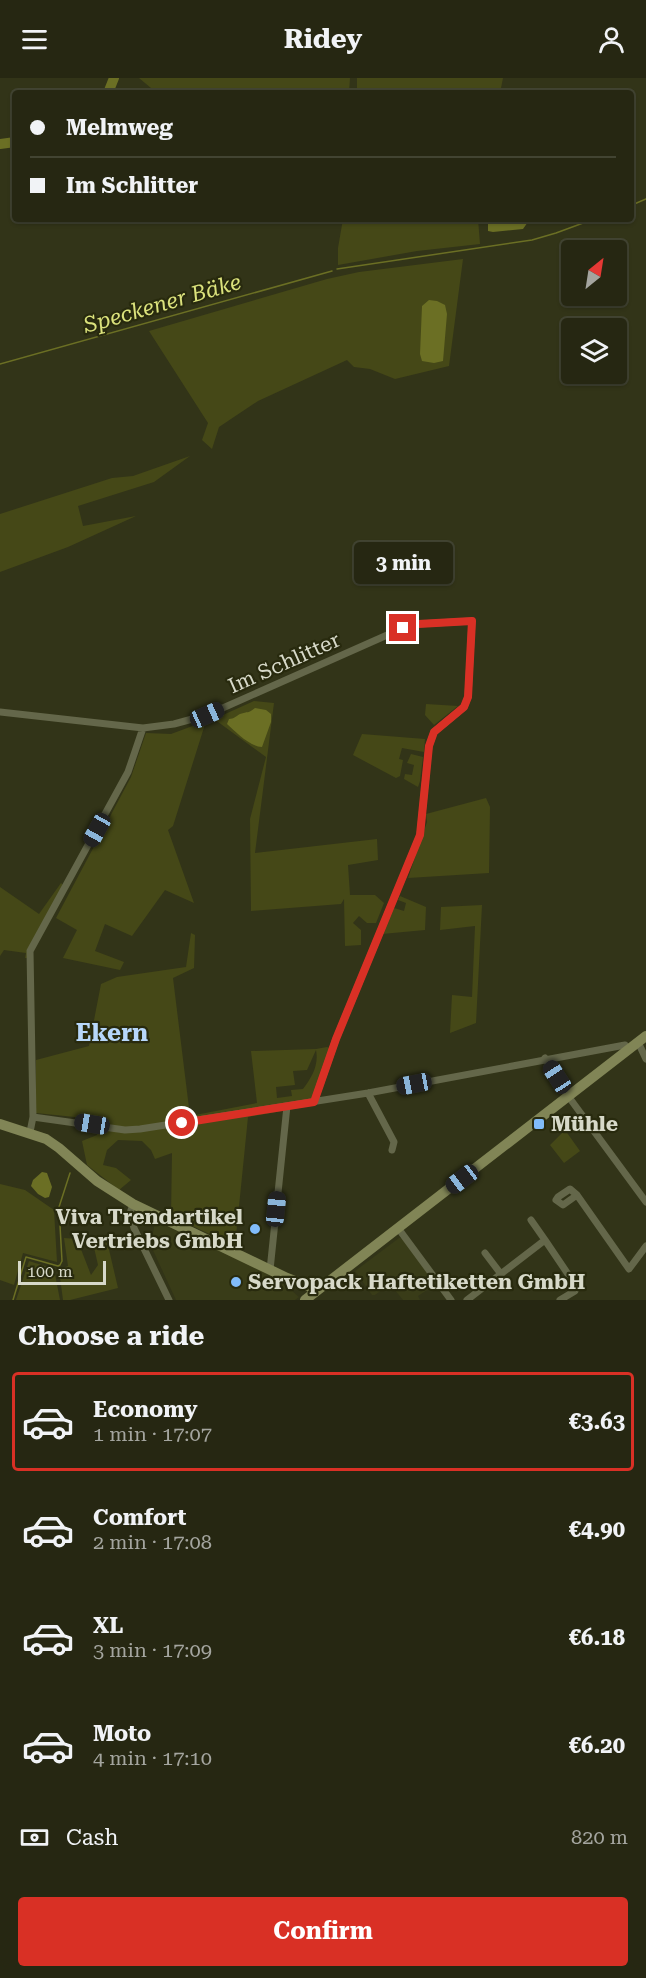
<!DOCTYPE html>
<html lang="en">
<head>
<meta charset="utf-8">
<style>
  :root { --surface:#262712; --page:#2e2f1b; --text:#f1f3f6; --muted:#a4a59f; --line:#424432; --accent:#d93025 }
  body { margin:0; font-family:"Roboto Serif",serif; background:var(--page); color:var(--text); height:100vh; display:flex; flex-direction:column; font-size:22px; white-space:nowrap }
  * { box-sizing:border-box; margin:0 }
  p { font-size:20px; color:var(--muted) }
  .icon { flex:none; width:33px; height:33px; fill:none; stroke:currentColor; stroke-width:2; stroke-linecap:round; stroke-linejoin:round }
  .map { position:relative; height:1222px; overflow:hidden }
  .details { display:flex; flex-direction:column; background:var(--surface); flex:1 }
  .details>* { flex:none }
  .banner { position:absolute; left:12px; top:12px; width:622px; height:132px; border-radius:6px; box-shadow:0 2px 4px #0004,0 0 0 2px var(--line); display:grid; align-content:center; height:132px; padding:0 18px; background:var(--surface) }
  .needle { width:39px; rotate:30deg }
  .buttons { position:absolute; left:561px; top:162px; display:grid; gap:12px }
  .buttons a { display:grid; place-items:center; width:66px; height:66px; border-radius:6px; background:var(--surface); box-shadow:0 2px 4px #0004,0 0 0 2px var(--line); font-size:30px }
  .scale { position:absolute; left:18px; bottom:15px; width:88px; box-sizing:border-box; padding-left:6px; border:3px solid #d7d9c9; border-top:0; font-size:16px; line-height:21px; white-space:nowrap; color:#d7d9c9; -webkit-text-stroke:4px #282a0e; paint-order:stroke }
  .end { position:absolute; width:27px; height:27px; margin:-14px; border:8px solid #d93025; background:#fff; box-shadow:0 0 0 3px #fff }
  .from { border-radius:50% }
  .bubble { position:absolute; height:42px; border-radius:6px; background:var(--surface); box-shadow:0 2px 4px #0004,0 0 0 2px var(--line); font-size:20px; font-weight:700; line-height:42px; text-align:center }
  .car { position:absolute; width:18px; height:36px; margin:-18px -9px; border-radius:8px; box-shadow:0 0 4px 2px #0007; background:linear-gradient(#222 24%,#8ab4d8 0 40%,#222 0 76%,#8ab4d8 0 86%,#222 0) }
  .banner b { display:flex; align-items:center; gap:21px; height:57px; font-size:22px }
  .banner b+b { border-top:2px solid var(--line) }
  .banner i { width:15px; height:15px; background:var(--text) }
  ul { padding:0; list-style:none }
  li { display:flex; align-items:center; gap:18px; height:99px; margin:0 12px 9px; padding:0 6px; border:3px solid transparent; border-radius:6px }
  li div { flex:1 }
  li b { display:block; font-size:22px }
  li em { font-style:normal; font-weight:700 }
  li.on { border-color:var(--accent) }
  li>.icon { width:54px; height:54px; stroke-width:1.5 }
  h2 { padding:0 18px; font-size:27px; line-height:72px }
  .pay { display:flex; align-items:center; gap:15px; height:66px; padding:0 18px; font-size:22px }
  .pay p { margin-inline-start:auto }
  .button { display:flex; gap:12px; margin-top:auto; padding:12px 18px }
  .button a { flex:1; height:69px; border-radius:6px; background:var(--accent); color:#fff; font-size:24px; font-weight:700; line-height:69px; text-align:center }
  header { display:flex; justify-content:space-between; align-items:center; height:78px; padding:0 18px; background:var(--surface); font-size:27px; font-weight:700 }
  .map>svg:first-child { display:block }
</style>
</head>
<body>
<header><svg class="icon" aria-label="menu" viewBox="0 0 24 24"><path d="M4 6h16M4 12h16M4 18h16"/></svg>Ridey<svg class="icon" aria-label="person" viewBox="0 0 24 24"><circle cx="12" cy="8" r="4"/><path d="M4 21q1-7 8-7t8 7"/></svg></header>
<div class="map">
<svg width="646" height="1222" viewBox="0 0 646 1222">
  <rect width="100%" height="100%" fill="#323418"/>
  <path fill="#393c18" d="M155,1143L275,1198L299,1219L295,1222H176L151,1168Z
    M399,1160H402L436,1206L418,1218L420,1222H403L390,1206L375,1217H372L355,1193Z"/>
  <path fill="#454817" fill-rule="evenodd" d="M139,0H350L349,15H157Z
    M357,0H503L500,15H357Z
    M343,141H478L480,166L417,173L338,187V170Z
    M463,181L449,288L395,301L370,291L354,289L347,282L258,323L219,349L212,371L202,362L208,345L149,253L327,201L359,194Z
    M190,378L154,404L78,428L83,448L136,438L68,469L0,494V436L112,400L133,398Z
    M254,623L274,625L255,775L377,761L378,782L348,787L350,817H375L384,825L376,845H367L359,838L353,845L361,852V867L345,868L344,821L341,826L251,833L250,741L266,679L214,641Z
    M426,626L458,628L434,647L425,637Z
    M206,643L173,748L168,752L194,825L165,812L132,858L105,846L95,873L124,884L120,892L63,880L77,852L56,840L131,699L146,655L171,656Z
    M362,656L425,661L424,674L402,670L399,681L403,682L400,698L396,700L353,677Z
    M411,676L423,679L420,703L418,709L404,701L405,696L412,697L414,687L407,685Z
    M486,720L490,729L489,795L408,800L427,744L426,736Z
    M61,805L65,809L30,873V880H25L26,875L4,872L0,878V809L39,836Z
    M400,818L426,829L425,852L382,856L394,830L404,833L406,825L398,822Z
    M482,827L476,945L450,955L452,917L472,919L475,848L440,852L441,829Z
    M191,855L195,857L194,890L173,900L190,1038L257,1025L251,973L316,971L327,969L333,971L311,1028L248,1039L235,1168L171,1138L172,1075L155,1081L151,1072L142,1063L118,1062L107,1072L103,1087L116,1090L131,1102L119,1112L87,1087L82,1063L97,1057L94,1041L36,1035V982L89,968L101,906L117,899L186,889ZM316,972C319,987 312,999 303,1011L291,1012L292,1018L277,1020L276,1009L295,1007L293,993L307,992Z
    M565,1052L580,1073L564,1085L550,1067Z
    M0,1106L25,1112L54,1132L57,1184L23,1175L14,1207L0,1202Z
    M64,1160L77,1161L91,1197L98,1187L93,1165L107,1163L118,1210L70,1222H63L59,1192L68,1188Z
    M29,1183L54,1191L60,1222H16Z"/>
  <path fill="#6b6f24" d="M488,141H530L523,151L493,154L488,153Z
    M429,222L437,223L445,227L447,236L443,283L434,285L422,283L420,276L422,228Z
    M255,630L266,632L271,636V644L262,669C249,668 236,654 227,646L229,641C234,641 236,638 240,636C248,633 248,636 255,630Z
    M42,1094L47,1095L52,1109L49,1119L45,1120L38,1116L31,1108L33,1102Z"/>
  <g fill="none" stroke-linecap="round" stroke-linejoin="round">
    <path stroke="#6b6f24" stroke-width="1.5" d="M632,127L646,121
      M337,191L532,162L556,155L594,141
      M0,286L332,193
      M13,1222L26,1179L58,1188L60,1187L62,1183L59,1129L70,1095"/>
    <path stroke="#6b6f24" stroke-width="10" d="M108,15L114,0
      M0,66L15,64"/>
    <path stroke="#64674a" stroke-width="7" d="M0,634L143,650L174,646L207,637L403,550L418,546L472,543L468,619L464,629L434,654L429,668L420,757L336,961L314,1024
      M638,964L646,981
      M545,980L571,1022L646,1124
      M368,1015L394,1064L392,1072
      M33,1039L125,1052L140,1051L368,1015L625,967
      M30,1054L33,1039L30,873L128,694L143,650
      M577,1117L563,1127L556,1122L558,1119L570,1111L577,1117L629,1191L646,1168
      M133,1126L130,1135L134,1150L169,1222
      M531,1142L545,1162
      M398,1150L451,1222
      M485,1175L501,1196
      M270,1192L287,1028
      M467,1222L545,1162L576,1208L575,1213L560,1222"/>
    <path stroke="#818556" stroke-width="10" d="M0,1046L46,1061L59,1070L97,1103L133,1126L287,1200L318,1212
      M305,1222L646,958"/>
  </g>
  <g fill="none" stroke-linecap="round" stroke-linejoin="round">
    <path stroke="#d93025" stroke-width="8" d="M182,1045L314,1024L336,961L420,757L429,668L434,654L464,629L468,619L472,543L418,546L403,550"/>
  </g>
  <g fill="#81bcfa" stroke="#282a0e" stroke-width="2">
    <rect x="533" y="1040" width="12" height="12" rx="3"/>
    <circle cx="255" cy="1151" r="6"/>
    <circle cx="236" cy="1204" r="6"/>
  </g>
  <g text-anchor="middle" stroke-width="4.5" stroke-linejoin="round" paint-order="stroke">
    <g font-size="21" fill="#d7d9c9" stroke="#282a0e">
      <text transform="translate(284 585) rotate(-24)" y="7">Im Schlitter</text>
    </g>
    <g font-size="21" font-weight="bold" fill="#d7d9c9" stroke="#282a0e" text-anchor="start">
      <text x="551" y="1053">Mühle</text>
      <text x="243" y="1146" text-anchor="end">Viva Trendartikel<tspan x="243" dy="24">Vertriebs GmbH</tspan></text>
      <text x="248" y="1211">Servopack Haftetiketten GmbH</text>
    </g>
    <g font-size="22" font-style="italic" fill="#dbe27c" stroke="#282a0e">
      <text transform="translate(162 225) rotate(-16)" y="8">Speckener Bäke</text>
    </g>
    <g font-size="24" font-weight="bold" fill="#b7d7fa" stroke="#282a0e">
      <text x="112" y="963">Ekern</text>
    </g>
  </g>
</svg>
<div class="buttons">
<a><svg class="needle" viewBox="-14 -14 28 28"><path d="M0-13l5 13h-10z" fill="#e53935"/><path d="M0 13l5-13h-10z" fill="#a4a59f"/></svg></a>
<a><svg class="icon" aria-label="layers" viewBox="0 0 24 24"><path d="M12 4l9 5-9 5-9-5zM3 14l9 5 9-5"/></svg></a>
</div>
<div class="scale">100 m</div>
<i class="end from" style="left:182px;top:1045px"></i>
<i class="end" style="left:403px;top:550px"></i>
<div class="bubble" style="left:354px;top:464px;width:99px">3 min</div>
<i class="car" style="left:207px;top:637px;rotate:66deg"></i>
<i class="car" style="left:97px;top:752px;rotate:209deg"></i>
<i class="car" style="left:557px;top:999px;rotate:327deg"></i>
<i class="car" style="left:414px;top:1006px;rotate:259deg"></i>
<i class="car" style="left:92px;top:1046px;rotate:279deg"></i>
<i class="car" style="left:462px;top:1101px;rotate:233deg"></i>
<i class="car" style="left:276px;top:1131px;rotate:6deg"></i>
<div class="banner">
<b><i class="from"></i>Melmweg</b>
<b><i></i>Im Schlitter</b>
</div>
</div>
<section class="details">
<h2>Choose a ride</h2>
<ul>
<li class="on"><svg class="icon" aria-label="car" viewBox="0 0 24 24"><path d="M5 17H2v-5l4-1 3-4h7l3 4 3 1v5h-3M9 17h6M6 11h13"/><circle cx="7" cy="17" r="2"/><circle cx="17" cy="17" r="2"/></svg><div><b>Economy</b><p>1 min · 17:07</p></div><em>€3.63</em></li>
<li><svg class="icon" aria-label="car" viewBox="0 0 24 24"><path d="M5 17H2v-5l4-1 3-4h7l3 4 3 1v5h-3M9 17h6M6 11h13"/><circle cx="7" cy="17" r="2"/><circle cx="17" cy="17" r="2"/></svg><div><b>Comfort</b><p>2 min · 17:08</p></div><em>€4.90</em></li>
<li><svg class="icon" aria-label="car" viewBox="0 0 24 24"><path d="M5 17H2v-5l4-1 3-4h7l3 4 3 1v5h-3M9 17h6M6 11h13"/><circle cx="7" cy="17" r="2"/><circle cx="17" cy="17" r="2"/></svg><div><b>XL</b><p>3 min · 17:09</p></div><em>€6.18</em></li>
<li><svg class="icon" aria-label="car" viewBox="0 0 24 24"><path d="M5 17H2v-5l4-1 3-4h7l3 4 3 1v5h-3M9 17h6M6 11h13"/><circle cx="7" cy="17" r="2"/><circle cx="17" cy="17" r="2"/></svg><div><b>Moto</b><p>4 min · 17:10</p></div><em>€6.20</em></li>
</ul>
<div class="pay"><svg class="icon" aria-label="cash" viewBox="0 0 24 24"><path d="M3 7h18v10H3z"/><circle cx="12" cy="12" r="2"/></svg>Cash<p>820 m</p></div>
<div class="button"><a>Confirm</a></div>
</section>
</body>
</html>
